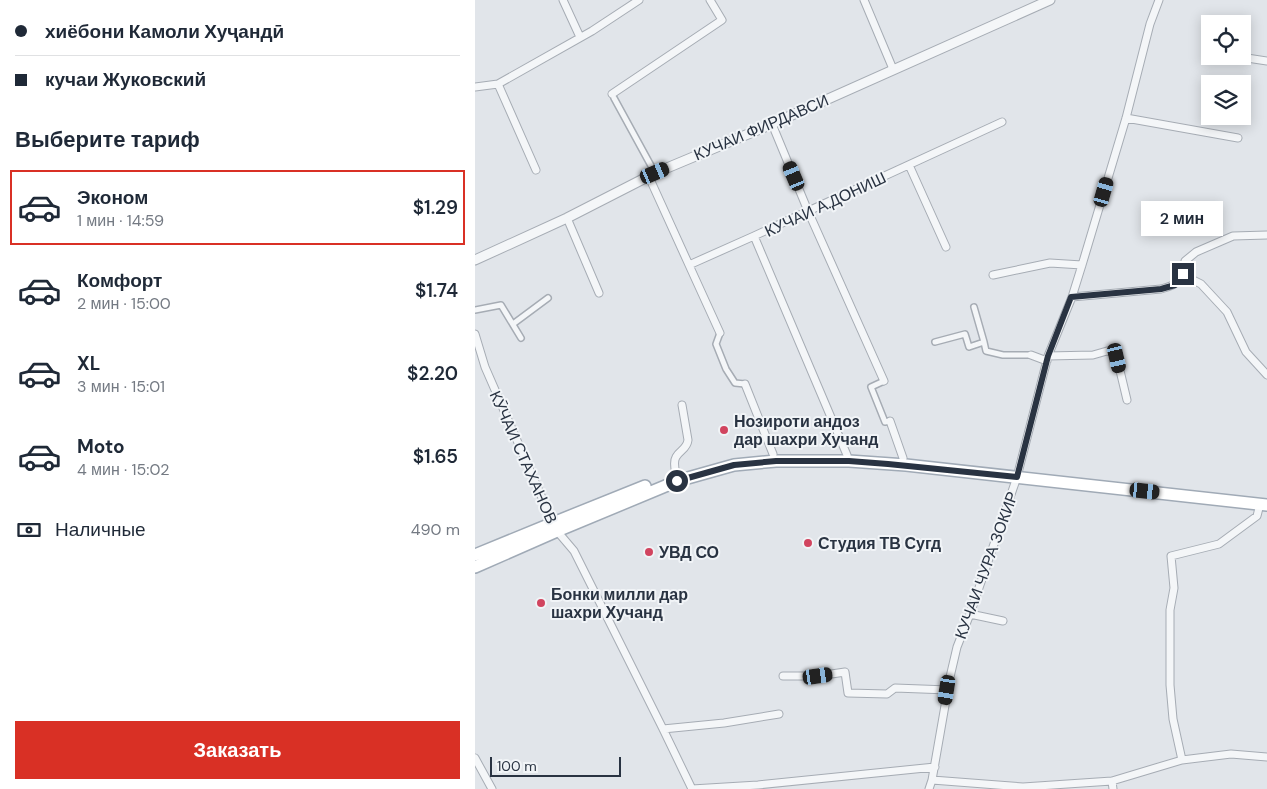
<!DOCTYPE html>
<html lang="ru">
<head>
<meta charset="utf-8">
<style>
  :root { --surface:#fff; --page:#f2f2f3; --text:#1f2937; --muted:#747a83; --line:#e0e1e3; --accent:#d93025 }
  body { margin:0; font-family:"DM Sans",sans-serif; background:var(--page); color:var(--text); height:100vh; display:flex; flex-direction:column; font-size:19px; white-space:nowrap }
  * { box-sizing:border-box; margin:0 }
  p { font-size:16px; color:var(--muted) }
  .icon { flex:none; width:28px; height:28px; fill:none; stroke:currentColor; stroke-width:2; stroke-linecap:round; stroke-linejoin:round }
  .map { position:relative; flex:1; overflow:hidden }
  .panel { display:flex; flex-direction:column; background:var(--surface); width:475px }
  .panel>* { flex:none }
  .guide { display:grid; align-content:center; height:110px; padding:0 15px; background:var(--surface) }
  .tools { position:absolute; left:726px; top:15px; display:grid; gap:10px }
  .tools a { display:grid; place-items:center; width:50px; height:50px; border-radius:0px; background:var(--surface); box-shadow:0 2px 12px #0003; font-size:25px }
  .scale { position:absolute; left:15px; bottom:12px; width:131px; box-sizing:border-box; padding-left:5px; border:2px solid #293342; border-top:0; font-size:14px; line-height:18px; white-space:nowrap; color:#293342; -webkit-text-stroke:4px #f1f4f7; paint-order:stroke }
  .end { position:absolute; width:22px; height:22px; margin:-11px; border:6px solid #293342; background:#fff; box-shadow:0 0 0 2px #fff }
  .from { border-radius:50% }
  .bubble { position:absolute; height:35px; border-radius:0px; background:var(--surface); box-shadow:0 2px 12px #0003; font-size:16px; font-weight:600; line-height:35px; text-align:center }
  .car { position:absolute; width:15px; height:30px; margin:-15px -8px; border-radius:6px; box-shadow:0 0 4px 1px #0007; background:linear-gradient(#222 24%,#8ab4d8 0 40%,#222 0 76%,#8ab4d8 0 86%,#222 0) }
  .guide b { display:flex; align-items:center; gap:18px; height:48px; font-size:19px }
  .guide b+b { border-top:1px solid var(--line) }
  .guide i { width:12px; height:12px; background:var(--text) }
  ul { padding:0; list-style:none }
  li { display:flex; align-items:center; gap:15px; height:75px; margin:0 10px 8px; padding:0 5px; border:2px solid transparent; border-radius:0px }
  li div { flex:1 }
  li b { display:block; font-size:19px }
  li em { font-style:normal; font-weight:600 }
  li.selected { border-color:var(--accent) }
  li>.icon { width:45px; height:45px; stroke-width:1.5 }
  h2 { padding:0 15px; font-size:22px; line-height:60px }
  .pay { display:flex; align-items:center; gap:12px; height:55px; padding:0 15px; font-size:19px }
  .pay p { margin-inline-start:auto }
  .cta { display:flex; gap:10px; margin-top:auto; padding:10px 15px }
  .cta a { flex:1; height:58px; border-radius:0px; background:var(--accent); color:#fff; font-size:20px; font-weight:600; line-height:58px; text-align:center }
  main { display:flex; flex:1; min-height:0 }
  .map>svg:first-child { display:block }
</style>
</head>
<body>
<main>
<section class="panel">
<div class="guide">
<b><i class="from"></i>хиёбони Камоли Хуҷандӣ</b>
<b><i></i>кучаи Жуковский</b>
</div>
<h2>Выберите тариф</h2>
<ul>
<li class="selected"><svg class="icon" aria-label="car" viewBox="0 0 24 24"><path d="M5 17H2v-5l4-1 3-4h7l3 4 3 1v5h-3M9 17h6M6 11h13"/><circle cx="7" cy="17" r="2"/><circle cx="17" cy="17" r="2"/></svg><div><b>Эконом</b><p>1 мин · 14:59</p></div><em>$1.29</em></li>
<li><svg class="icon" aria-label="car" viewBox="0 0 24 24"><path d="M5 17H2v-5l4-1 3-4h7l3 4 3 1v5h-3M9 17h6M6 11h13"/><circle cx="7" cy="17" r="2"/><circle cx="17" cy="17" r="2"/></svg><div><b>Комфорт</b><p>2 мин · 15:00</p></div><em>$1.74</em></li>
<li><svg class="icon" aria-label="car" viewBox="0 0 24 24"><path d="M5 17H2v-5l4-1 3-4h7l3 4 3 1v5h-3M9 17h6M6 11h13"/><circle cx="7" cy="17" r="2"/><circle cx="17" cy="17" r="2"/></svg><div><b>XL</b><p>3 мин · 15:01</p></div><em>$2.20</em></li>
<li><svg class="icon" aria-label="car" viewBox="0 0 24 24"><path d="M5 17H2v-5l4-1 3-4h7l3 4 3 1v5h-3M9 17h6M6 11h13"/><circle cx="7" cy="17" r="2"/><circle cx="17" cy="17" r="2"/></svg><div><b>Moto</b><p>4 мин · 15:02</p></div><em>$1.65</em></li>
</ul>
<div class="pay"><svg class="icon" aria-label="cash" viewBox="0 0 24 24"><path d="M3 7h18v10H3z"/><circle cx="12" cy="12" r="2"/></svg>Наличные<p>490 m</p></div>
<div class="cta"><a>Заказать</a></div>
</section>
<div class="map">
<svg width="792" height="789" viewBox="0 0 792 789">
  <rect width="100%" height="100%" fill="#e1e5ea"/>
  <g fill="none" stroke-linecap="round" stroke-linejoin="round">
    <g stroke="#a6acb4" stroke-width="8">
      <path id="pedestrian" d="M139,98L180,173
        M499,307L509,342
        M0,310L26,305L46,338
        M38,324L73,298
        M245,333L241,344L251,369L260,383L270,384
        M460,342L490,334L494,347L509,342L511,351L528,355H556
        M409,381L396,387L410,422L415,421"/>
    </g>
    <g stroke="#a6acb4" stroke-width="9">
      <path id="minor" d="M88,0L105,37
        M389,0L418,69
        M759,56L792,61
        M23,84L61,170
        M0,87L23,84L117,31L164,0
        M137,94L247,20L235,0
        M651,118L763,138
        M297,124L333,211L409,381
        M434,165L471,247
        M174,177L214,265L279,236
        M92,218L124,293
        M214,265L245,333
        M518,275L575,263L607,265
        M708,275L726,284L752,312L771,352L792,375
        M597,297L686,289C705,284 707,281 710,261L721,252L758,236L792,235
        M0,334L10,367L78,523L82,531L99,551L188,729L217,789
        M556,355L572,361
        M573,356L618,355L632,351L638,352L642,358L652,400
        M270,384L298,454
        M415,421L428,458
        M372,455L279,236L527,122
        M201,474C200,469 198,462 201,457C205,450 212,449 213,440L207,405
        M495,614L528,621
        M308,676H343L370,672L373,693L412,694L420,688L473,690
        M188,729L249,723L304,714
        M0,758L17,789
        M707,760L698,719L695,685V610L699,588L696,556L744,544L782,516L785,504
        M457,780L548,787L637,781L707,760L756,754L792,757
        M637,781L638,789
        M217,789L283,785L460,767
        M454,789L457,780L475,677L482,647L495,614L542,477L573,356L597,297L607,265L651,118L675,24L684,0"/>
    </g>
    <g stroke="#a6acb4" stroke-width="11">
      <path id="tertiary" d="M0,260L92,218L180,173L297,124L575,0"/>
    </g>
    <g stroke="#a0aab6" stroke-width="14">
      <path id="primary" d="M0,555L78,523L170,486
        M0,567L82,531L188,487L202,481L259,465L301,461H374L431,465L792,505"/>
    </g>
    <use href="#pedestrian" stroke="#f4f6f8" stroke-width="5"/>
    <use href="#minor" stroke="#f4f6f8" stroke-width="7"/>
    <use href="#tertiary" stroke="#f4f6f8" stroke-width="9"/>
    <use href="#primary" stroke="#fff" stroke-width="11"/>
  </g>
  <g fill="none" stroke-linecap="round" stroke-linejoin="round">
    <path stroke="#293342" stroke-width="6" d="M202,481L259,465L301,461H374L413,464L542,477L573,356L596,297L686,289L700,285L708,274"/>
  </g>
  <g fill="#d1445f" stroke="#f1f4f7" stroke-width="2">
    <circle cx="249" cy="430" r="5"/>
    <circle cx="333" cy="543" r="5"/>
    <circle cx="174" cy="552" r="5"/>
    <circle cx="66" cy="603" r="5"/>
  </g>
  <g text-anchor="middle" stroke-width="4" stroke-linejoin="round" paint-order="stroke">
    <g font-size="16" fill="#293342" stroke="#f1f4f7">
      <text transform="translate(286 127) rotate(-23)" y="6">КУЧАИ ФИРДАВСИ</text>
      <text transform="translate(350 204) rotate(-25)" y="6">КУЧАИ А.ДОНИШ</text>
      <text transform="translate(49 457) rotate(66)" y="6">КӮЧАИ СТАХАНОВ</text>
      <text transform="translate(511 565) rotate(-70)" y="6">КУЧАИ ЧУРА ЗОКИР</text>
    </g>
    <g font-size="16" font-weight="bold" fill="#293342" stroke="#f1f4f7" text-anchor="start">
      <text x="259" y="427">Нозироти андоз<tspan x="259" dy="18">дар шахри Хучанд</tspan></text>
      <text x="343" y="549">Студия ТВ Сугд</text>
      <text x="184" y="558">УВД СО</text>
      <text x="76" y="600">Бонки милли дар<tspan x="76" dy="18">шахри Хучанд</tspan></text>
    </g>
  </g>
</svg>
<div class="tools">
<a><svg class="icon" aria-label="locate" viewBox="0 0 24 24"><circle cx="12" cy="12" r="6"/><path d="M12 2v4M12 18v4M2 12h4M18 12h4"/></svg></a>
<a><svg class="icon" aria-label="layers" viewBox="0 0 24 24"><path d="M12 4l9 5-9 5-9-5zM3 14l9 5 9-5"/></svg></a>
</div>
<div class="scale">100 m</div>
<i class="end from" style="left:202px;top:481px"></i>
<i class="end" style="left:708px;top:274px"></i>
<div class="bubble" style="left:666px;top:201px;width:82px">2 мин</div>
<i class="car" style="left:180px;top:173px;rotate:67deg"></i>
<i class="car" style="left:319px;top:176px;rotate:337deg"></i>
<i class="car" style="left:629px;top:192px;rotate:16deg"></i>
<i class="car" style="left:642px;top:358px;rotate:167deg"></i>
<i class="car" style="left:670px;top:491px;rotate:96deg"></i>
<i class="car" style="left:343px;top:676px;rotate:82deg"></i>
<i class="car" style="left:472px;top:690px;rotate:189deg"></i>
</div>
</main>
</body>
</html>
